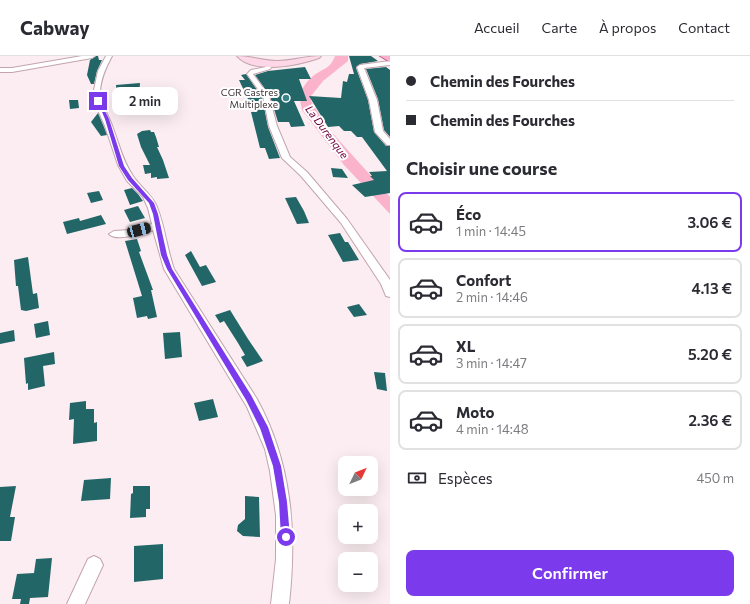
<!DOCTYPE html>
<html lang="fr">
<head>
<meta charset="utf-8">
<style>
  :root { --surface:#fff; --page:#f2f2f3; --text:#2b2b33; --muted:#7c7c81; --line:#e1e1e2; --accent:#7c3aed }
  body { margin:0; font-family:Commissioner,sans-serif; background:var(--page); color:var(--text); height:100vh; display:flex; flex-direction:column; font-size:15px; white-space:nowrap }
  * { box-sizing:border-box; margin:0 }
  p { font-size:13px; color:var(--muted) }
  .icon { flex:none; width:22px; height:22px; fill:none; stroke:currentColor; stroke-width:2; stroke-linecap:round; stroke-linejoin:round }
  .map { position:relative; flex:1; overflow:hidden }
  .panel { display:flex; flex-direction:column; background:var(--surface); width:360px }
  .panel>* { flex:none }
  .hud { display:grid; align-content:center; height:88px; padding:0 16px; background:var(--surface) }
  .needle { width:26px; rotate:47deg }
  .controls { position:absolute; left:338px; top:400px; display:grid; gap:8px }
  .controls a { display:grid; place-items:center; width:40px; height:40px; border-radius:8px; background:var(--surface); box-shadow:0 4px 16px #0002; font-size:20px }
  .end { position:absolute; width:18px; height:18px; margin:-9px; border:5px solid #7c3aed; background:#fff; box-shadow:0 0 0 2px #fff }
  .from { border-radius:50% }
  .bubble { position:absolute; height:28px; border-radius:8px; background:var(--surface); box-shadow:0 4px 16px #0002; font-size:13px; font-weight:600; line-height:28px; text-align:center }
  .car { position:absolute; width:12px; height:24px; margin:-12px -6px; border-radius:5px; box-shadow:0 0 3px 1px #0007; background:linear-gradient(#222 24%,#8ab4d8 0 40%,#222 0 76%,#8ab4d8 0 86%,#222 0) }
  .hud b { display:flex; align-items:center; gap:14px; height:38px; font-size:15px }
  .hud b+b { border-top:1px solid var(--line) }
  .hud i { width:10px; height:10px; background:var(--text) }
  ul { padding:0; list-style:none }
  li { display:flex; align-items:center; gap:12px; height:60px; margin:0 8px 6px; padding:0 8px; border:2px solid var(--line); border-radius:8px }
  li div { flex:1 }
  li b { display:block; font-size:15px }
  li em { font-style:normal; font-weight:600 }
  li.current { border-color:var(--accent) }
  li>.icon { width:36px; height:36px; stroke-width:1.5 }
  h2 { padding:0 16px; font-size:18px; line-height:48px }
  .pay { display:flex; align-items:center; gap:10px; height:44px; padding:0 16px; font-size:15px }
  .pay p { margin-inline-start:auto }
  .action { display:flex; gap:8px; margin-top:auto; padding:8px 16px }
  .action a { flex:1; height:46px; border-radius:8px; background:var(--accent); color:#fff; font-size:16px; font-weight:600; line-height:46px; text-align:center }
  header { display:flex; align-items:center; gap:24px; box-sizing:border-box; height:56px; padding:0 20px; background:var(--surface); border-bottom:1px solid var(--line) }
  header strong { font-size:19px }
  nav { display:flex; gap:22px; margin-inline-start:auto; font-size:14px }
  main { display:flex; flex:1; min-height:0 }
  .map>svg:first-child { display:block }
</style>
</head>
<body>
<header>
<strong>Cabway</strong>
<nav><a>Accueil</a><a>Carte</a><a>À propos</a><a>Contact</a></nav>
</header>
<main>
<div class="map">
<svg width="390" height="548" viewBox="0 0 390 548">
  <rect width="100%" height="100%" fill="#fbedf1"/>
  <path fill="#fbb3cc" d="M335,0H348V5L323,25L311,40V45L327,71L390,141V158L344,109L302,54L299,39C303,32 306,26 312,21C322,12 330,14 335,0Z"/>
  <path fill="#226668" d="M96,0H98L99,4H102L97,15L94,28H91L87,19L90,4Z
    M349,0H371L378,5L360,8L356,12L368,44L374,76L386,90H390V137L365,141L352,129L374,124L370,120H372L369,116L387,115L362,81H357L351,75H344L339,70L328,71L309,40L341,42L343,25L347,26L349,18H354Z
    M305,11L311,23H299L307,45H294L305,70L291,71L289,66H278L270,40L255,19L268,15Z
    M386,11L390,14V81L384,74L378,43L366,13Z
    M246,18L262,41L268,71L280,102L269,103L265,92H260L251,56H254L239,24H245L241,19Z
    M140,27L139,39H117L116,29Z
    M69,44H78L79,52L70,53Z
    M98,57L104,71L107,79L101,80L91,66Z
    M150,74L151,76H154L156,81L159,91H157L163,104L169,122L157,123V121L151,122V117L145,118L143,109H150L141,91L137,78L142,75Z
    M331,112L342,113L348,122L333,121Z
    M132,132L138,138L143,145L130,149L124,134Z
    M99,135L103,144L91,147L87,137Z
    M296,141L304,155L309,167L297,168L285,142Z
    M138,150L145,162L130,166L124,154Z
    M101,159L106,168L67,178L63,166L79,162L80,165Z
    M340,177L345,186H348L359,204L343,206L328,179Z
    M137,183L141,195L139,196L153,234H151L157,261L148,263L147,260L137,262L133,242L142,240L125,185Z
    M191,195L200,211L206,209L216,226L202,230L185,199Z
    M28,201L33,238L37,237L39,252L26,255L21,254L18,230H16L14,204Z
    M359,248L367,259L354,261L347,251Z
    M230,254L248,283L263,305L247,311L241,301L245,299L238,287L224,265L220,267L215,259Z
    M48,265L50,279L36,282L34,268Z
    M14,274L15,285L0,288V277Z
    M180,276L182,301L165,303L163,277Z
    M54,296L55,308L43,310L45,330L28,334V327L26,328L24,302Z
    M374,316L385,317L387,335L377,333Z
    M213,343L218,361L199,365L194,347Z
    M86,345V353H94V367L97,366V385L73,388L74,363L69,364L70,347Z
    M111,422L110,443L81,445L84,424Z
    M16,430L10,461H15L11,485H0V431Z
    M133,430H150V453H146V461L130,462L131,438L133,437Z
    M245,440L259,441L260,481L243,480L237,475L238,469L245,463Z
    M163,488V523L134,526V490Z
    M52,502L48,541L30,542L29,548H20L21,543H12L17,518L34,517L36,503Z"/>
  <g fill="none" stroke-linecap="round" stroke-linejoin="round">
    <g stroke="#c3a4ad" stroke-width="2">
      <path id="street" d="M82,0H95L92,2L12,16H0V12H12Z
        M106,0H112C106,11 101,22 100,35C100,48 109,60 113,72C119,88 123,106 133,120C141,132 152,138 157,151C165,171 167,193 174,213L257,343C292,407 297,476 289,548H271L276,503V459L270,415L265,393L247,351L164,213L153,174C144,177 116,186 109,178L114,175L129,174L152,168L148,152L143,141L127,125L118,109L105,70L94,45V34L98,15Z
        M390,5V9L364,12L377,44L383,75L390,83V89H387L375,76L369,44L357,11L360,9Z
        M268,7L273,8L270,13L253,18L269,40L277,70L290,101L307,116L347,163L390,224V241L386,240L381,228L341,167L301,120L282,102L269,70L263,40L247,18L251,14L266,11Z
        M94,500L100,503L103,509L85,548H67L88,503Z"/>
    </g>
    <g stroke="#c3a4ad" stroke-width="2">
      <path id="secondary" d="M237,0C251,0 263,5 277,5C292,5 306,0 321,0L319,2C299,9 254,19 237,0Z"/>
    </g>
    <g stroke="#b96183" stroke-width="2">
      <path id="primary" d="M380,0H390V6Z"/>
    </g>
    <use href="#street" fill="#fff" fill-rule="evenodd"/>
    <use href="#secondary" fill="#fdd7e6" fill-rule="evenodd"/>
    <use href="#primary" fill="#fbafcd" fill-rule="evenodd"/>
  </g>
  <path fill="#7c3aed" d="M97,44L100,45L109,63L124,110L132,122L154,147L158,158L167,199L172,213L251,339L268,371L281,410L287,446L290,481L289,484L286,485L283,484L281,481L279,446L273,410L260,372L246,344L167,213L161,199L153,158L149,147L128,124L119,110L105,63Z"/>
  <circle fill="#3b8486" stroke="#fff" stroke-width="1.5" cx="286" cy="42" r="4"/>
  <g text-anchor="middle" stroke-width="4" stroke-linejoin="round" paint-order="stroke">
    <g font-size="10" fill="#42353a" stroke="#fff" text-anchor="end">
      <text x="278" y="40">CGR Castres<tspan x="278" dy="12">Multiplexe</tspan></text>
    </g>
    <g font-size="11" font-style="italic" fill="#6d013b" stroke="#fff">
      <text transform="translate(327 76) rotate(53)" y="4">La Durenque</text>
    </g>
  </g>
</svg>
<div class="controls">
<a><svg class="needle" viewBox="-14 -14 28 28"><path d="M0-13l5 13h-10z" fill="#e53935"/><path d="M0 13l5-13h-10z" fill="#7c7c81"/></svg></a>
<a>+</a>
<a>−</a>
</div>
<i class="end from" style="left:286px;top:481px"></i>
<i class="end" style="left:98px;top:45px"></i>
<div class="bubble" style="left:112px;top:31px;width:66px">2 min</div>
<i class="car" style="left:139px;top:174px;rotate:75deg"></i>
</div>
<section class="panel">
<div class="hud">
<b><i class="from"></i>Chemin des Fourches</b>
<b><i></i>Chemin des Fourches</b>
</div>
<h2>Choisir une course</h2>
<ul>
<li class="current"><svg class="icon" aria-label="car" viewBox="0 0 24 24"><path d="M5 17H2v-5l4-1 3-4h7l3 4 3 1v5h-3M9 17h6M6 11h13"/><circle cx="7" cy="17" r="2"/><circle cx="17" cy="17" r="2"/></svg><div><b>Éco</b><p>1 min · 14:45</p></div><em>3.06 €</em></li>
<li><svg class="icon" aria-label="car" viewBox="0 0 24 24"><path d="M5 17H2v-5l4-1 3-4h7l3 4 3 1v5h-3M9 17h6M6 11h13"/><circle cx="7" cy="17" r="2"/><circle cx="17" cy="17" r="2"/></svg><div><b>Confort</b><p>2 min · 14:46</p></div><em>4.13 €</em></li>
<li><svg class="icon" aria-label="car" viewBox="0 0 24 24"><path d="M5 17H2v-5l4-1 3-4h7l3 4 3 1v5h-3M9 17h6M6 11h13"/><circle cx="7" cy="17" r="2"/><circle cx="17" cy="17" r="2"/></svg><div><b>XL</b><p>3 min · 14:47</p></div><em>5.20 €</em></li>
<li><svg class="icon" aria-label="car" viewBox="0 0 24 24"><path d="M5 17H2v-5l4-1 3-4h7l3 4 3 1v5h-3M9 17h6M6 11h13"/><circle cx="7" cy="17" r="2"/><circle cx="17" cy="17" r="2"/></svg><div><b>Moto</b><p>4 min · 14:48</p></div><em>2.36 €</em></li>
</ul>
<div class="pay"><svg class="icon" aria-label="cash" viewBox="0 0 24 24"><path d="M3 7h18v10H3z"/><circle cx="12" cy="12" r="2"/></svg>Espèces<p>450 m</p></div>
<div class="action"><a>Confirmer</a></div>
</section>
</main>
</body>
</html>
